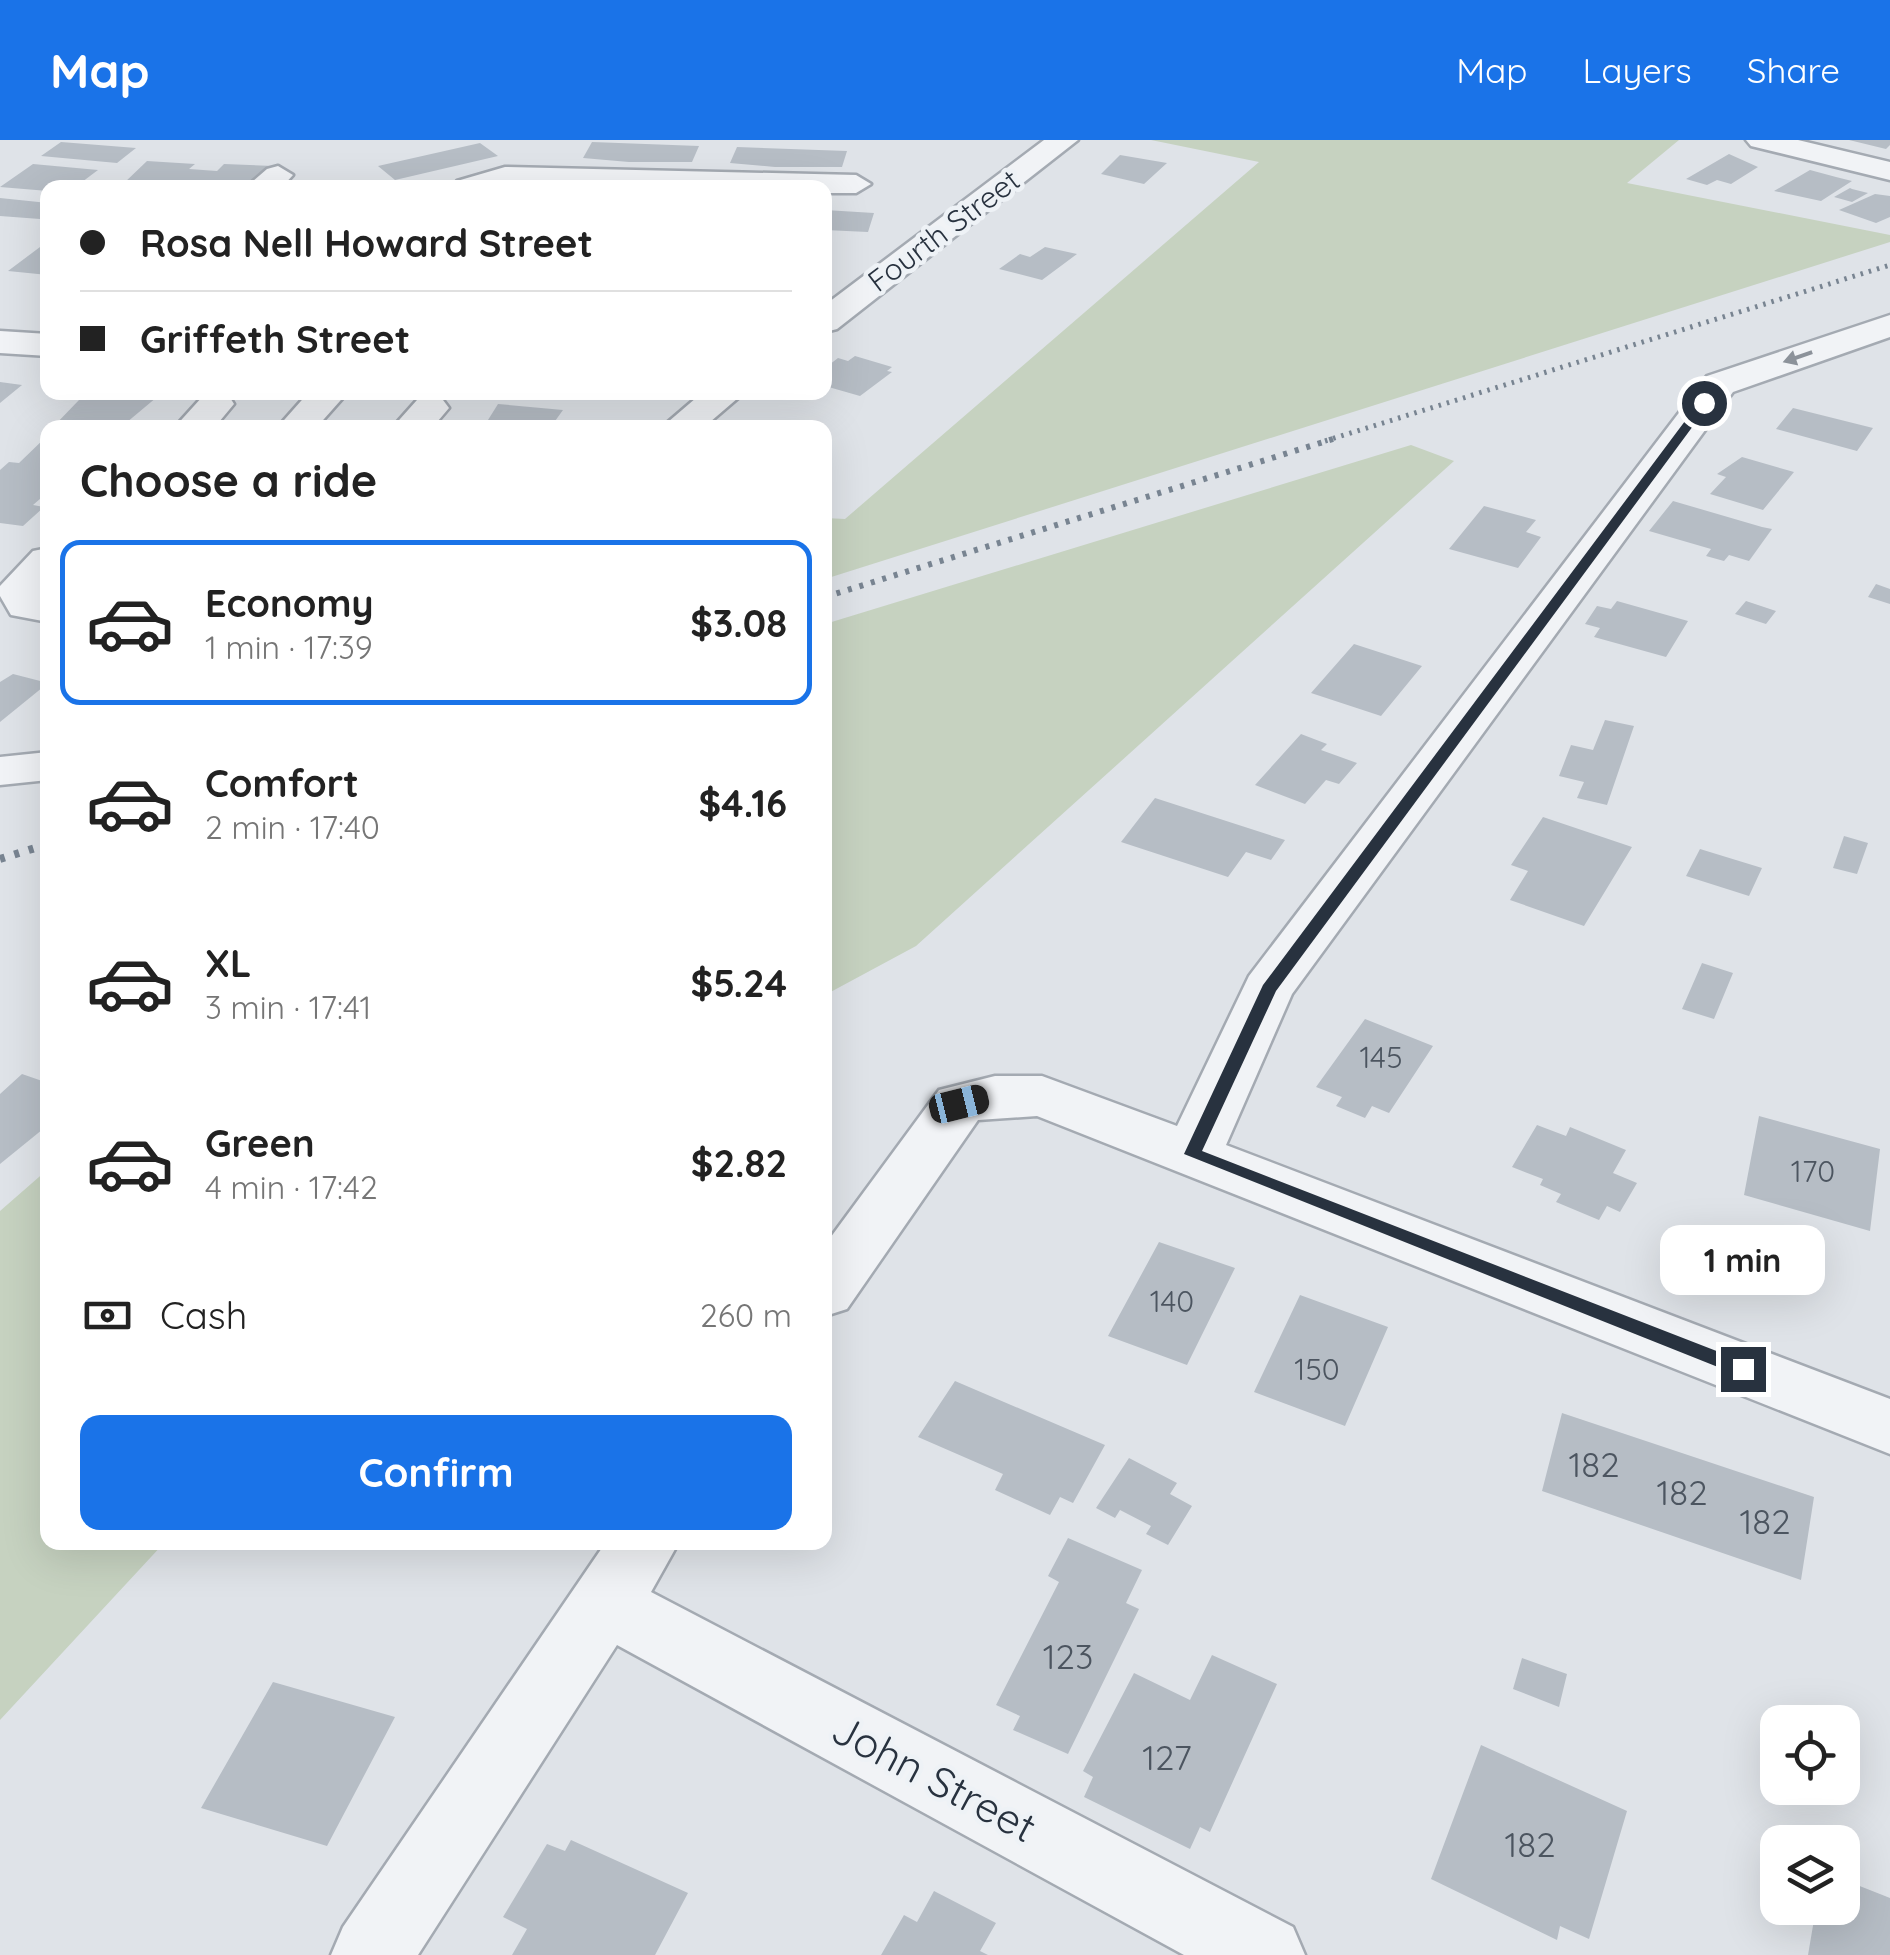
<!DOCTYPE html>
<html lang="en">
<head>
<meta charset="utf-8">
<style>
  :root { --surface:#fff; --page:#f6f6f6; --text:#222; --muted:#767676; --line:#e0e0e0; --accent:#1a73e8 }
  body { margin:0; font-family:Quicksand,sans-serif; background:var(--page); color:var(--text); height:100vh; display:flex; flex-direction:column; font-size:38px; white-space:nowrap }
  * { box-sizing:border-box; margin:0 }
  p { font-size:32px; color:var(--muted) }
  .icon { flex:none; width:55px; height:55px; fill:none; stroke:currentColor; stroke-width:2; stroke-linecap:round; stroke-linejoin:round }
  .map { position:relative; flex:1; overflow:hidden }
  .details { position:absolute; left:40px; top:280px; width:792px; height:1130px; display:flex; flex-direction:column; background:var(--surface); border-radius:20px; box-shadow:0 10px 40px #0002 }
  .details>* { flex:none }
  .banner { position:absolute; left:40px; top:40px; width:792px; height:220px; border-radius:20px; box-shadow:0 10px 40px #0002; display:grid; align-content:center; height:220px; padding:0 40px; background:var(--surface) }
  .buttons { position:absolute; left:1760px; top:1565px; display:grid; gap:20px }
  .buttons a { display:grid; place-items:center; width:100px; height:100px; border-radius:20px; background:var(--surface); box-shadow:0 10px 40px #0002; font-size:50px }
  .end { position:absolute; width:45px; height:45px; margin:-22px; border:12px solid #28323f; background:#fff; box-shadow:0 0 0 5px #fff }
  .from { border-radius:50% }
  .bubble { position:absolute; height:70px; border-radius:20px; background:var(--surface); box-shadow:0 10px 40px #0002; font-size:32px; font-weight:800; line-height:70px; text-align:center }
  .car { position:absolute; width:30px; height:60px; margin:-30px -15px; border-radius:12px; box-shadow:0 0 8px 2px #0007; background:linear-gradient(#222 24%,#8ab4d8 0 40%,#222 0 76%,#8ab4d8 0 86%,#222 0) }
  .banner b { display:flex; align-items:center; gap:35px; height:95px; font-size:38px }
  .banner b+b { border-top:2px solid var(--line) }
  .banner i { width:25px; height:25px; background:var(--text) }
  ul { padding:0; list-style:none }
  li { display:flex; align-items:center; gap:30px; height:165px; margin:0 20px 15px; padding:0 20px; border:5px solid transparent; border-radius:20px }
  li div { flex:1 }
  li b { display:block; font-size:38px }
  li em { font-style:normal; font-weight:800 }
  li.current { border-color:var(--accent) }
  li>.icon { width:90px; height:90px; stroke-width:1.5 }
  h2 { padding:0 40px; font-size:45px; line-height:120px }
  .pay { display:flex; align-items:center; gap:25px; height:110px; padding:0 40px; font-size:38px }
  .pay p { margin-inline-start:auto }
  .action { display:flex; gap:20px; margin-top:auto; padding:20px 40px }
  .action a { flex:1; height:115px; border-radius:20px; background:var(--accent); color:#fff; font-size:40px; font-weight:800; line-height:115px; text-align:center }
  header { display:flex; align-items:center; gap:60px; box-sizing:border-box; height:140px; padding:0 50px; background:var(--accent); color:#fff }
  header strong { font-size:48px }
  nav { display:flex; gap:55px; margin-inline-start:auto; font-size:35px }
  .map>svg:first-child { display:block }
</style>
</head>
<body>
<header>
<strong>Map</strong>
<nav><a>Map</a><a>Layers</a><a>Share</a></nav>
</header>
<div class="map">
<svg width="1890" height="1815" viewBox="0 0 1890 1815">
  <rect width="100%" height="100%" fill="#dfe3e8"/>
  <path fill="#c6d2c0" d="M1151,0H1679L1627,43L1890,95V102L825,439V378L845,379L1259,22Z
    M1411,305L1454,321L916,806L825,855V484Z
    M47,1030L48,1402L164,1403L0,1580V1071Z"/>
  <path fill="#b6bdc5" d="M1849,0H1890V5L1886,9Z
    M61,2L136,8L117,23L41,16Z
    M592,2L699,6L692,22H629L583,18Z
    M480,3L498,16L395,40L378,26Z
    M737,7L847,11L842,27H775L730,23Z
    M1729,14L1758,27L1731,44L1717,40L1707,45L1686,39Z
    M1120,15L1167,23L1144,44L1101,34Z
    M147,21L195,24L189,29L217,31L224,24L273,26L253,48L123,44Z
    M33,24L98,30L74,48H48V51L0,47Z
    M1810,30L1836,37L1852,41L1821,61L1774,51Z
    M1850,48L1852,49L1868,53L1852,62L1834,57Z
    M1875,54L1890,56V77L1876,83L1839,70Z
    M0,58L48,63V73L40,79L0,76Z
    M825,70L874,73L868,92L825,90Z
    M48,101V135L8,131Z
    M1045,107L1077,114L1042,140L999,129L1020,114L1030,117Z
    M855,216L892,227L887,231L892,232L860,256L825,246V228L838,218L848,221Z
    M0,242L22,245L0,263Z
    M94,252H163L120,288H52L79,260Z
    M498,264L563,270L550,288H483Z
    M1793,268L1873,288L1857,311L1776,289Z
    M48,295V352L33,365L44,367L23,386L0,383V330L9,322L19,323Z
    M1742,317L1794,332L1763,370L1710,354L1726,337L1717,334Z
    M1673,361L1762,387L1772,389L1749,421L1729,415L1724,421L1706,416L1711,409L1649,391Z
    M1484,366L1536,380L1526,392L1541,397L1518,428L1449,409Z
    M1876,444L1890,449V464L1868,457Z
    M1617,461L1688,481L1666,517L1594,497L1600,488L1585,484L1597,466L1611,469Z
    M1746,461L1776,471L1766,484L1735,474Z
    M1354,504L1422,526L1381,576L1311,553Z
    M13,534L48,543L0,582V542Z
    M1605,580L1634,586L1607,665L1577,658L1584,642L1559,636L1571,605L1593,610Z
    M1301,594L1327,604L1321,610L1357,623L1339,644L1326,640L1305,664L1255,645Z
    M1155,658L1285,700L1271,720L1246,712L1228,737L1121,702Z
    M1543,677L1632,707L1584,786L1510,760L1528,731L1511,725Z
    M1844,696L1868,703L1857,734L1833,728Z
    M1700,709L1762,728L1749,756L1686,736Z
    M1702,823L1733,833L1714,879L1682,869Z
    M1365,879L1433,906L1389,973L1372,966L1365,978L1336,966L1342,957L1316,947Z
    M22,934L48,943V985L0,1024V954Z
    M1759,976L1880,1009L1870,1091L1744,1055Z
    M1537,985L1566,996L1570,987L1626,1010L1613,1033L1637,1043L1620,1072L1607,1066L1599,1080L1556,1062L1561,1054L1540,1045L1543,1039L1512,1027Z
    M1159,1102L1235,1128L1187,1225L1108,1196Z
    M1300,1155L1388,1187L1345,1286L1254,1252Z
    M955,1241L1105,1305L1073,1363L1060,1357L1050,1375L995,1350L1003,1334L918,1297Z
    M1562,1273L1814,1357L1801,1440L1542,1351Z
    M1129,1318L1177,1343L1170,1354L1192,1366L1168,1405L1146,1394L1151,1386L1120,1370L1115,1378L1096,1368Z
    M1068,1398L1142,1430L1126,1463L1139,1469L1068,1614L1013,1590L1020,1576L996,1565L1059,1442L1048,1436Z
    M1212,1515L1277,1544L1210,1692L1200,1687L1190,1709L1084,1657L1093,1637L1083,1631L1134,1533L1190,1560Z
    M1522,1518L1567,1534L1559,1567L1513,1549Z
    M273,1542L395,1577L327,1706L201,1668Z
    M1481,1605L1627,1671L1589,1799L1560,1786L1557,1800L1431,1739Z
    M571,1700L688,1753L655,1815H512L527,1789L503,1777L547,1704L565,1711Z
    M1842,1739L1890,1758V1815H1808L1816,1768H1842Z
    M934,1751L996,1783L980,1811L988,1815H881L904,1775L917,1782Z"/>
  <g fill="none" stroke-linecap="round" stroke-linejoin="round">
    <g stroke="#a4aab2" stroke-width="5">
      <path id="minor" d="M1044,0H1078L837,189L825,192V165Z
        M1746,0H1798L1890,22V40L1751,6Z
        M278,26L293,35L281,48H245L267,29Z
        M505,27L856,35L871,44L856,53H825V48H453L457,41Z
        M1890,175V197L1733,252L1292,854L1226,1005L1890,1259V1314L1037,976L978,980L847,1169L825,1176V1105L939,950L995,936H1042L1177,986L1249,836L1707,236Z
        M0,191L48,194V216L0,213Z
        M309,252H348L316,288H277Z
        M703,252H745L703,288H661Z
        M216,253L229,256L234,264L214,288H174L203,256Z
        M430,257L443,260L449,268L432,288H392L417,260Z
        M48,408V444L40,452L48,456V482L11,475L0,456V446L33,411Z
        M48,612V640L0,645V617Z
        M606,1402H679L651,1452L1293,1787L1305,1815H1184L617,1505L418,1815H331L343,1787Z"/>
    </g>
    <use href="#minor" fill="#f1f3f6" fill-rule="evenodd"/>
    <path stroke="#788491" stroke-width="5" stroke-dasharray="2.5 6" stroke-linecap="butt" d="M1325,301L1890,125"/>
    <path stroke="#788491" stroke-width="6" stroke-dasharray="4 8" stroke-linecap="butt" d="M825,457L1333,299"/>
    <path stroke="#788491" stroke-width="8" stroke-dasharray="5 10" stroke-linecap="butt" d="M0,719L48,704"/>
  </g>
  <defs><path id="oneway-solid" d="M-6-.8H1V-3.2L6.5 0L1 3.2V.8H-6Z" transform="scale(2.5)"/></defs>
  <use fill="#8c929a" href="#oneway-solid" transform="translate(1798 217) rotate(161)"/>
  <path fill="#28323f" d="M1700,261L1710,263L1276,851L1202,1011L1750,1224L1753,1229L1743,1237L1184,1014L1263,845Z"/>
  <g text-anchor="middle" stroke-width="9" stroke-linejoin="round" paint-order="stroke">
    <g font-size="30" fill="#28323f" stroke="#eef2f6">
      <text transform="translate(944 91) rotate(-37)" y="10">Fourth Street</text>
    </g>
    <g font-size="30" fill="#4c5560">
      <text x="1381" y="928">145</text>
      <text x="1813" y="1042">170</text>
      <text x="1172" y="1172">140</text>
      <text x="1317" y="1240">150</text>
    </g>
    <g font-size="35" fill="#4c5560">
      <text x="1594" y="1337">182</text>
      <text x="1682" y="1365">182</text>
      <text x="1765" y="1394">182</text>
      <text x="1068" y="1529">123</text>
      <text x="1167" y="1630">127</text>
      <text x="1530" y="1717">182</text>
    </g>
    <g font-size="42" fill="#28323f" stroke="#eef2f6">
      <text transform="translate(934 1638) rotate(28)" y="15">John Street</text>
    </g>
  </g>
</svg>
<div class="buttons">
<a><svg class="icon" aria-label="locate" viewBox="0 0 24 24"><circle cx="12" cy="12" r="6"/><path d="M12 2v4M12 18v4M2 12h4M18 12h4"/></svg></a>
<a><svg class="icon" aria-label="layers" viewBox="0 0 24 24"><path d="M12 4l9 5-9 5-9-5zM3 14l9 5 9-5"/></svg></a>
</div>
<i class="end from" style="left:1704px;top:263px"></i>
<i class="end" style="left:1743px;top:1229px"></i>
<div class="bubble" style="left:1660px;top:1085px;width:165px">1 min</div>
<i class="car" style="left:959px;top:964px;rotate:76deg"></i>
<div class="banner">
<b><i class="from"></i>Rosa Nell Howard Street</b>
<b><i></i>Griffeth Street</b>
</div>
<section class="details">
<h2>Choose a ride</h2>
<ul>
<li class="current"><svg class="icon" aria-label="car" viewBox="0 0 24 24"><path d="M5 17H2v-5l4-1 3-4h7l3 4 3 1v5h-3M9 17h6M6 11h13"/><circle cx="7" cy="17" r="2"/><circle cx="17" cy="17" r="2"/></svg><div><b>Economy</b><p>1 min · 17:39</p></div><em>$3.08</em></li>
<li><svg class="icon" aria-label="car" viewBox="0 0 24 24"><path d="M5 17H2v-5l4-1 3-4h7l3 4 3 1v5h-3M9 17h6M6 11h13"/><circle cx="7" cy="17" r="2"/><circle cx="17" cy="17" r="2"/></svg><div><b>Comfort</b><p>2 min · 17:40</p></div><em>$4.16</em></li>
<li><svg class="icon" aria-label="car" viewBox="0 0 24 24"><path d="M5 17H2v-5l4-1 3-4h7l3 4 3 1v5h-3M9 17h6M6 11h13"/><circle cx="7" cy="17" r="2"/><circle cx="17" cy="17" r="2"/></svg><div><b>XL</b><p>3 min · 17:41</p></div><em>$5.24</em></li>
<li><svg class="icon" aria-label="car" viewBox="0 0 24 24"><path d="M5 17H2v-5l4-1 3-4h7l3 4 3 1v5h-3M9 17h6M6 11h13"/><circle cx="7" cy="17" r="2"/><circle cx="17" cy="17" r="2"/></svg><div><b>Green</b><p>4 min · 17:42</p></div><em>$2.82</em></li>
</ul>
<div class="pay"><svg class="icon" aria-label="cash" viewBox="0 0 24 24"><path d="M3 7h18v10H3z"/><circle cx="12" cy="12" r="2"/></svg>Cash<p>260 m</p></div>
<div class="action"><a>Confirm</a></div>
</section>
</div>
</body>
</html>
